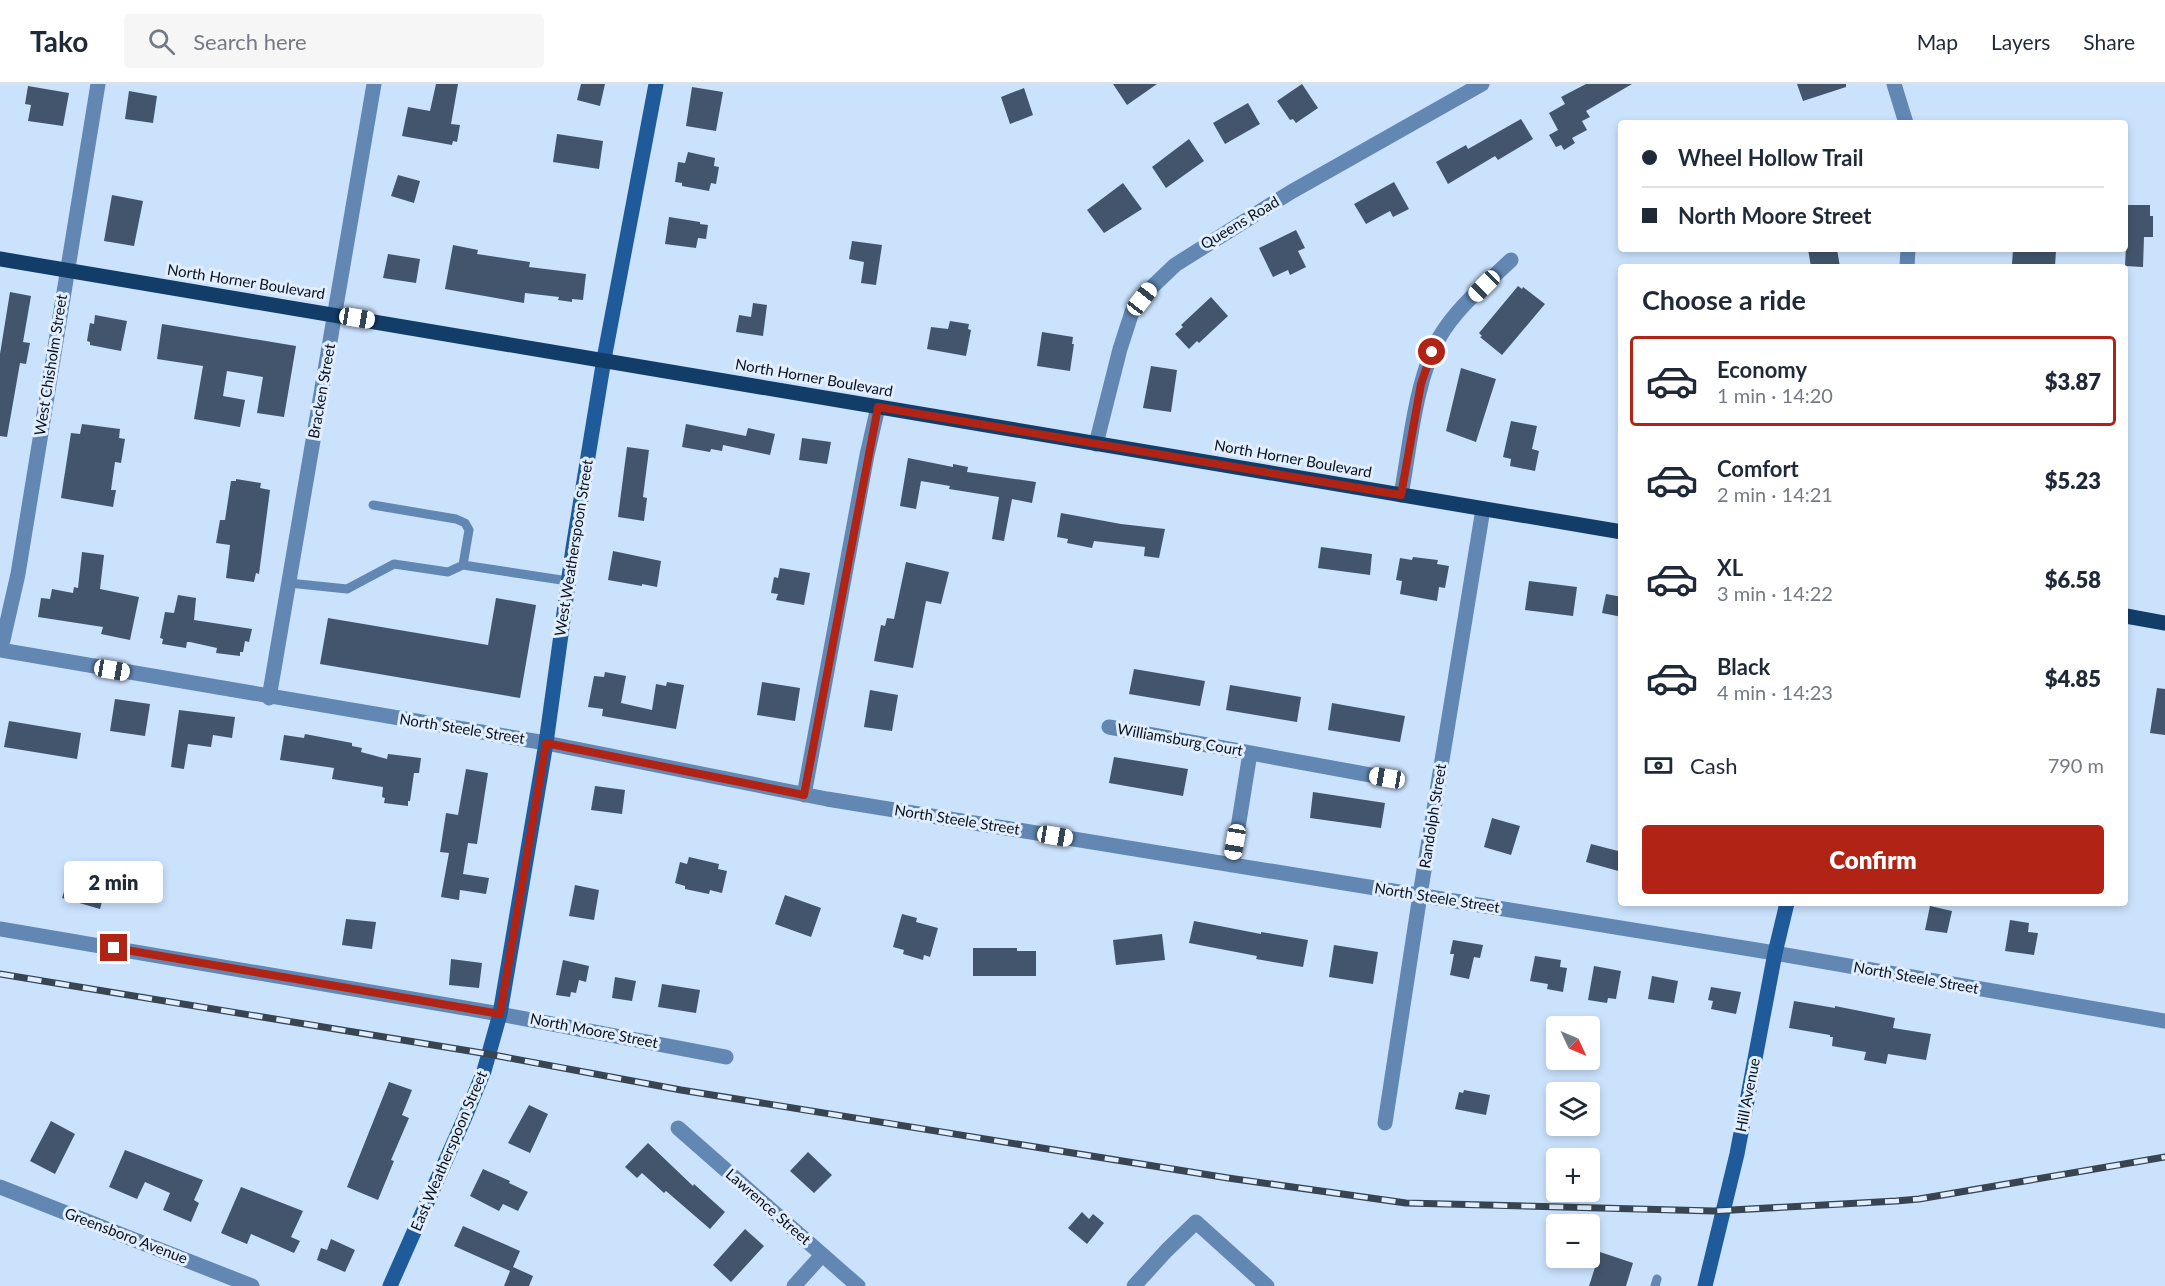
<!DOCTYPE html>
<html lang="en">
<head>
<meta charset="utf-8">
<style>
  :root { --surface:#fff; --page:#f6f6f7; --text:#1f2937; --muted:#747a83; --line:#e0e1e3; --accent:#b12315 }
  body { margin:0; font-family:Lato,sans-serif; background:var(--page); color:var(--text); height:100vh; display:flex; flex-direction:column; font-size:22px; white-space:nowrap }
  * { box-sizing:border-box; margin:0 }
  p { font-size:20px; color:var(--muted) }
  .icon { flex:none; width:33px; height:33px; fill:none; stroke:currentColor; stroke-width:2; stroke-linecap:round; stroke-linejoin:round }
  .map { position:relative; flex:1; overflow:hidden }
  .side { position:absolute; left:1618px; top:180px; width:510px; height:642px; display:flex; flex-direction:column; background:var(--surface); border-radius:6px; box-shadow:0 3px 9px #0003 }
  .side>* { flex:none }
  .guide { position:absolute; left:1618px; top:36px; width:510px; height:132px; border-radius:6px; box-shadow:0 3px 9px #0003; display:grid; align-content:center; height:132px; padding:0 24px; background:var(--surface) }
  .needle { width:39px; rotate:134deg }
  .buttons { position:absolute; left:1546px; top:932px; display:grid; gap:12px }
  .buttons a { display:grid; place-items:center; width:54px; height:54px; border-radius:6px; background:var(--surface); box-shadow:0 3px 9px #0003; font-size:30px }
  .end { position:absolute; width:27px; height:27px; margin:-14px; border:8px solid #b12315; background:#fff; box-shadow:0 0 0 3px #fff }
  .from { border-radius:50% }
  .bubble { position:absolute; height:42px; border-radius:6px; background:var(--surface); box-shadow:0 3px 9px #0003; font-size:20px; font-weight:800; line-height:42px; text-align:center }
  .car { position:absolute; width:18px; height:36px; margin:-18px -9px; border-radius:8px; box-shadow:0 0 4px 2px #0007; background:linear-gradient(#fff 24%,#345 0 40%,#fff 0 76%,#345 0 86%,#fff 0) }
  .guide b { display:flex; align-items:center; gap:21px; height:57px; font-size:22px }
  .guide b+b { border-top:2px solid var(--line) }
  .guide i { width:15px; height:15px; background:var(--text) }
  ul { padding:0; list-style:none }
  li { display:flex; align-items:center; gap:18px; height:90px; margin:0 12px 9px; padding:0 12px; border:3px solid transparent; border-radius:6px }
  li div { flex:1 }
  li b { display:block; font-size:22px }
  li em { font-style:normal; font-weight:800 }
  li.current { border-color:var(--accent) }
  li>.icon { width:54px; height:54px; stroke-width:1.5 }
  h2 { padding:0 24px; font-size:27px; line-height:72px }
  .pay { display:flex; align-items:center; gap:15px; height:66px; padding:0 24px; font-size:22px }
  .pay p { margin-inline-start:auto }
  .primary-button { display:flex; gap:12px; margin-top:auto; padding:12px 24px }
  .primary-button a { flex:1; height:69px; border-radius:6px; background:var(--accent); color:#fff; font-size:24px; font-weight:800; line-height:69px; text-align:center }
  header { display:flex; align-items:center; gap:36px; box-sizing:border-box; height:84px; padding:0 30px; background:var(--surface); border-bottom:2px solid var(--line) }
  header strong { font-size:28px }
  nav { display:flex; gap:33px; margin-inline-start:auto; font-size:21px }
  .search { width:420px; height:54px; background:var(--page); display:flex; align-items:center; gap:15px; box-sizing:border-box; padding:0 21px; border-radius:6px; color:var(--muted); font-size:22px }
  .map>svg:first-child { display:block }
</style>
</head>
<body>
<header>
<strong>Tako</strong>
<div class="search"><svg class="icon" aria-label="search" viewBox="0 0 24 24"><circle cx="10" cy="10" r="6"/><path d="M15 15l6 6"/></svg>Search here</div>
<nav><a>Map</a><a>Layers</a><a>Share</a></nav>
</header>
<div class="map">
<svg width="2165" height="1202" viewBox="0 0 2165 1202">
  <rect width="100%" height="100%" fill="#cbe2fd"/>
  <path fill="#42556c" d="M436,0H458L451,40L460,41L457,58L453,57L452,61L402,52L408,23L430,27Z
    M581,0H605L600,22L577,16Z
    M1113,0H1157L1127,21Z
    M1302,0L1318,24L1296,39L1293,35L1290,36L1277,17Z
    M1586,0H1632L1586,27L1590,33L1582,37L1587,46L1572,54L1575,59L1564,66L1561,61L1556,63L1549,51L1558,46L1549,29L1565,20L1561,13Z
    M1797,0H1846V3L1803,17Z
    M28,2L69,9L63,42L28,37L31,21L25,20Z
    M692,3L723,8L716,47L686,42Z
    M1024,4L1033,31L1010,40L1001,13Z
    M129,7L157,12L153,39L125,35Z
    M1248,19L1260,40L1225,60L1213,39Z
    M1521,35L1533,55L1498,76L1495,72L1448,100L1436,78L1466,61L1468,65Z
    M557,50L603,57L599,85L553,78Z
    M1189,55L1204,77L1166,104L1152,83Z
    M688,68L715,74L714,82L719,83L716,100L711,99L709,107L682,102V99L675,98L678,78L685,79Z
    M398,91L420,97L414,119L391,112Z
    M1394,98L1409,125L1393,133L1390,127L1366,140L1354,120Z
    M1123,99L1142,125L1104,149L1087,126Z
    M112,111L143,117L134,162L104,157Z
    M2128,121H2150V132H2153V153H2144L2143,183L2125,182Z
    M669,133L700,138V140L708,141L706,155L698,154L696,164L665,160Z
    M1296,146L1305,164L1298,167L1306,183L1290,191L1288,186L1273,193L1259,164Z
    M852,157L882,161L876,201L861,199L864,178L849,175Z
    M453,161L478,166L477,170L530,178L529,183L586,190L583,216L572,215V218L558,216L559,213L525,209L524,219L445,205Z
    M1808,165H1837L1840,183H1811Z
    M2013,165L2056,166L2055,183H2014V180H2012Z
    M388,170L420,175L416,199L383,194Z
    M1518,202L1522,205L1523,203L1545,220L1502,271L1480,253L1482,252L1479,249Z
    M10,208L31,212L23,258L30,259L26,280L20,279L7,353L0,352V270Z
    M1211,213L1228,232L1199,259L1197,257L1189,265L1175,250L1183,243L1181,241Z
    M753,219L767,221L763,252L736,248L739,231L751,233Z
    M95,231L127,237L121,267L90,261V258L87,257L90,239L94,240Z
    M950,237L969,240L968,245L971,246L966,272L927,265L931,243L948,245Z
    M162,240L296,262L284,333L257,329L263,293L227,287L223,312L245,316L240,343L194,335L203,282L157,275Z
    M1042,248L1073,253L1072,260H1074L1070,287L1037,282Z
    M1151,282L1177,286L1171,328L1143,324Z
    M1461,284L1496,295L1476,358L1446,347Z
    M1511,337L1537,342L1532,365L1539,367L1535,387L1510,382L1511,375L1503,373Z
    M82,340L120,345L119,354L125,355L121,379L115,378L111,406H116L113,423L61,414L71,349L80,350Z
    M686,340L746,352L748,344L775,350L770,371L723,361L722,367L711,365L710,368L682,363Z
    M802,354L831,358L827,380L799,376Z
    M627,363L649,366L643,413L647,414L644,437L618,433Z
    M908,374L953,383V380L968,383L967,388L1036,398L1032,419L1012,415L1004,457L992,455L999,413L949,405L950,402L921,397L916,425L900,422Z
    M236,395L261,399L260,404L270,406L259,490L256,489L254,498L226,494L230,461L216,459L220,436H225L231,397H236Z
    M1061,429L1121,440L1165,445L1159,474L1144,472L1145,463L1094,457L1092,464L1067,459L1068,455L1057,453Z
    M1321,463L1372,470L1370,491L1318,484Z
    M613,467L661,477L657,503L642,500V502L608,496Z
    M82,468L104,471L100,505L139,513L130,556L101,550L103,543L38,533L41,514L50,515L52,505L73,509L74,503L78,504Z
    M1413,473L1438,476L1437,480L1449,482L1445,504L1439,503L1437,517L1400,510L1402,497L1396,496L1400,474L1412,476Z
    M906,478L949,488L941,520L926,517L913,584L874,577L881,541L885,542L887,534L894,535Z
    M780,484L810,489L804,521L776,516L778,510L771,509L774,493L778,494Z
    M1529,497L1577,503L1573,532L1525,526Z
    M1606,510L1622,513V533L1602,529Z
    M178,511L196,514L194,536L252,545L249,558L245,557L243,568H240V572L216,569L217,564L190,558H187L186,564L162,560L163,555L160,554L165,528L174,529Z
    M496,514L536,521L520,614L320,580L328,534L488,561Z
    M1134,585L1205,597L1200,622L1129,610Z
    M605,588L626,592L621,619L652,626L656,600L666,602L667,598L684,601L676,645L602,632L603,625L588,623L594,592L604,593Z
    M762,598L800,604L795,637L757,631Z
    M1230,601L1301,613L1297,638L1226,626Z
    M2157,604L2165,605V651L2150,649Z
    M870,606L898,611L892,647L864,643Z
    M115,615L150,620L145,652L110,647Z
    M1332,619L1405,632L1400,658L1328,646Z
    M179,626L235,633L232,654L213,651L211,663L188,660L184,685L171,683Z
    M9,637L81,649L77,675L4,663Z
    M305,650L352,659V662L362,664L361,668L387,675L388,670L421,674L419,689H414L410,717H408V722L384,719L385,714L382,713L383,703L332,695L334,684L280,676L284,651L304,654Z
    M1114,673L1188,685L1183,712L1109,699Z
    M466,685L488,689L477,760L468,759L463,790L489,794L486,810L460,806L459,816L441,813L449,769L440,768L446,729L458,731Z
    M595,702L625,706L622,730L591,726Z
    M1313,708L1385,719L1381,744L1310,734Z
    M1492,734L1520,742L1511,771L1484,763Z
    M1591,760L1622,768V788L1586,778Z
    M689,773L719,780L718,785L727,787L722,809L710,806L709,810L685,805V802L675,799L680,778L687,780Z
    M69,792L106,803L100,825L62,814Z
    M575,801L599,806L594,836L569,832Z
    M785,811L821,824L811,853L775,840Z
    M1930,822L1952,827L1947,849L1925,846Z
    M902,830L917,834L916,838L938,844L930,873L924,871L923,876L903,870L904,866L893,863Z
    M346,835L376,838L372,865L342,861Z
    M2010,836L2029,839L2028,848L2038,849L2034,871L2005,867Z
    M1194,837L1261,850V848L1308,856L1303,883L1256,875L1257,872L1189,859Z
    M1162,850L1165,876L1116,881L1113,856Z
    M1453,856L1483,861L1480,874L1474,873L1469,895L1450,891L1454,870H1450Z
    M1334,861L1378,868L1373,900L1329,893Z
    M973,864H1017V867H1036V892H973Z
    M1535,872L1561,876L1560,883L1567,884L1563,908L1547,905L1548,900L1530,897Z
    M451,875L482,879L479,904L449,901Z
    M563,876L589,882L586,898L579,896L576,909L571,908L570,913L556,911Z
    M1594,882L1621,887L1616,915L1608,914L1607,919L1588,916Z
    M1652,892L1678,897L1674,919L1648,915Z
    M615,893L636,897L632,917L612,914Z
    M662,900L700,906L696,929L658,923Z
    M1711,903L1741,908L1736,930L1711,925L1713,917L1708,916Z
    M1794,917L1835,924V922L1895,934L1893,944L1931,950L1926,976L1888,970L1886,980L1864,976L1866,968L1832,962L1833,953H1830V951L1789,944Z
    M389,998L412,1006L402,1031L409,1034L391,1076L394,1077L378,1116L347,1103Z
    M1464,1006L1490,1011L1486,1031L1455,1025L1459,1008L1463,1009Z
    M529,1021L548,1030L530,1069L508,1059Z
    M51,1037L75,1050L55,1090L30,1077Z
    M648,1059L693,1102L694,1100L725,1128L710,1145L666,1107L664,1109L642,1089L637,1094L625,1083Z
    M125,1066L203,1096L194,1116L199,1119L191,1138L163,1126L170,1109L145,1098L137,1115L109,1103Z
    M808,1068L832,1091L814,1109L790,1087Z
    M483,1085L510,1097L509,1099L528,1108L518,1127L503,1120L499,1127L470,1112Z
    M241,1103L303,1127L291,1153L300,1157L294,1169L251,1150L247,1160L221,1149Z
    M1082,1128L1089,1135L1093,1130L1104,1139L1087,1160L1068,1144Z
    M463,1142L520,1167L513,1183L533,1192L529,1202H504L510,1187L454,1162Z
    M745,1145L764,1162L731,1198L713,1181Z
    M331,1155L355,1166L345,1188L317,1176L321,1164L327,1166Z
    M1600,1168L1633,1179L1626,1202H1589Z"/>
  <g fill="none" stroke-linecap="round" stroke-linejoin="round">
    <path stroke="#6287b3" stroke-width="9" d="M463,481L568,497
      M289,499L347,505L394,480L448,488L463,481L469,446L465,439L456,435L373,421
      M1655,1202L1657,1195"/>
    <path stroke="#6287b3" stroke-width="15" d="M1894,0L1906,39
      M1907,183L1908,165
      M1096,360L1120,265L1132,228L1152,203L1175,181L1291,108L1482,0
      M1401,411C1410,363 1415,297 1439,254C1456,224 1486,200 1511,176
      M0,561L3,556L18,490L98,0
      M0,566L546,659L827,715L1775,869L2165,937
      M269,614L374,0
      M1109,643L1387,694
      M804,711L867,371L878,323
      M1232,781L1250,669
      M0,845L500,930L726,973
      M1385,1039L1420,811L1483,425
      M678,1044L858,1202
      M0,1103L252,1202
      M794,1202L822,1171
      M1134,1202L1167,1166L1196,1138L1267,1202"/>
    <path stroke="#1f5b9a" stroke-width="15" d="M390,1202L465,1033L484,987L500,930L546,659L573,464L604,275L656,0
      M1705,1202L1737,1070L1775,869L1787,819"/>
    <path stroke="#133d69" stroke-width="15" d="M0,175L1622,448
      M2126,532L2165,539"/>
    <g stroke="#384451" stroke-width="7">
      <path id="rail" d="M0,890L488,970L681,1006L1228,1094L1406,1119L1714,1127L1896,1117L1919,1115L2165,1073"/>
    </g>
    <use href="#rail" stroke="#e0eeff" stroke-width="4.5" stroke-dasharray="14" stroke-linecap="butt"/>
  </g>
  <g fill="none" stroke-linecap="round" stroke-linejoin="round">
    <path stroke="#b12315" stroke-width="8" d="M114,864L500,930L546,659L804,711L878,323L1401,411L1421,300L1432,268"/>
  </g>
  <g text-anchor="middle" stroke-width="6" stroke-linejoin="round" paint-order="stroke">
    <g font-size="15" fill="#081019" stroke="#e0eeff">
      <text transform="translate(1240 139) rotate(-31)" y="5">Queens Road</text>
      <text transform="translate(246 198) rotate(9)" y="5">North Horner Boulevard</text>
      <text transform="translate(51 281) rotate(-81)" y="5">West Chisholm Street</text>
      <text transform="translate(814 294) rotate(10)" y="5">North Horner Boulevard</text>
      <text transform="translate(322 307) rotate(-80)" y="5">Bracken Street</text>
      <text transform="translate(1293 375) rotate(10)" y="5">North Horner Boulevard</text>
      <text transform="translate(574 464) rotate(-81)" y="5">West Weatherspoon Street</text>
      <text transform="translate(462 645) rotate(9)" y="5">North Steele Street</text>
      <text transform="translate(1180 656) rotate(10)" y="5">Williamsburg Court</text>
      <text transform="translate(1433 732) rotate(-81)" y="5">Randolph Street</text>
      <text transform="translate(957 736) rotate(9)" y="5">North Steele Street</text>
      <text transform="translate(1437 814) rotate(9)" y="5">North Steele Street</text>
      <text transform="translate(1916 894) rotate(10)" y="5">North Steele Street</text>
      <text transform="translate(594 947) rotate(11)" y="5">North Moore Street</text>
      <text transform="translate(1748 1011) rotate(-79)" y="5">Hill Avenue</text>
      <text transform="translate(449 1067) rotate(-67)" y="5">East Weatherspoon Street</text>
      <text transform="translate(768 1123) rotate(41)" y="5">Lawrence Street</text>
      <text transform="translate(126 1152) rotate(21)" y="5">Greensboro Avenue</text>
    </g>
  </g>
</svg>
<div class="buttons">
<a><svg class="needle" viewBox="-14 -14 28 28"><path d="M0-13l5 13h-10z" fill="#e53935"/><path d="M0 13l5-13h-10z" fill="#747a83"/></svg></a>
<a><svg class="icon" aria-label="layers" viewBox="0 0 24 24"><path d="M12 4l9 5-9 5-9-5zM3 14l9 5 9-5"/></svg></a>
<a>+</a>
<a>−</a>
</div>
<i class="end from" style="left:1432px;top:268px"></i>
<i class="end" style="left:114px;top:864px"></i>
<div class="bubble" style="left:64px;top:777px;width:99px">2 min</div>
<i class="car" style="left:1484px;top:202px;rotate:225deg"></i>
<i class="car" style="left:1142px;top:215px;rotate:38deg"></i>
<i class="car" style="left:357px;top:234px;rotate:99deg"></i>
<i class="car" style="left:112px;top:586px;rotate:100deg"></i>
<i class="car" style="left:1387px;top:694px;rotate:280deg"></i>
<i class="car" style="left:1055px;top:752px;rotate:99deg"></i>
<i class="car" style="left:1235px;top:758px;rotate:190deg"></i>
<div class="guide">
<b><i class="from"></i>Wheel Hollow Trail</b>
<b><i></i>North Moore Street</b>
</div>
<section class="side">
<h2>Choose a ride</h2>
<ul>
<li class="current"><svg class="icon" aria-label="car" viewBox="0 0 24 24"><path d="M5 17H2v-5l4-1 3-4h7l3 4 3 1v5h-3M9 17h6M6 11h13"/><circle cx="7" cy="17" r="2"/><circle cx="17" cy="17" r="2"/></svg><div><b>Economy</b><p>1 min · 14:20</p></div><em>$3.87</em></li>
<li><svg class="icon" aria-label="car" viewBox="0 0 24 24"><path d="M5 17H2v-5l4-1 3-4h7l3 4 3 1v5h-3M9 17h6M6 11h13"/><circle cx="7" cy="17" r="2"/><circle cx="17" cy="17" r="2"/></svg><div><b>Comfort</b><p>2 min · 14:21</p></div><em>$5.23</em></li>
<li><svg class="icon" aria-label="car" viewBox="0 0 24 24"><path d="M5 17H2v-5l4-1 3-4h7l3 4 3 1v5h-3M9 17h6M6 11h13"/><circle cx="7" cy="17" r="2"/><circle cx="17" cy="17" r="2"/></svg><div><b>XL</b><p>3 min · 14:22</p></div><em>$6.58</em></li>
<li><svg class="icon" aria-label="car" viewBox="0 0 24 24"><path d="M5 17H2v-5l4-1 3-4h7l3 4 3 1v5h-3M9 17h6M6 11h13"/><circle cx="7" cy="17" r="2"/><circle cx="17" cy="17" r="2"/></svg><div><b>Black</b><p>4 min · 14:23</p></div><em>$4.85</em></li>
</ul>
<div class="pay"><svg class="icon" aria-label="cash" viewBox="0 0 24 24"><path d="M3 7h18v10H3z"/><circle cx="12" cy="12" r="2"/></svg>Cash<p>790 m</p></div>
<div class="primary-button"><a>Confirm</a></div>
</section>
</div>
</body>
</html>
